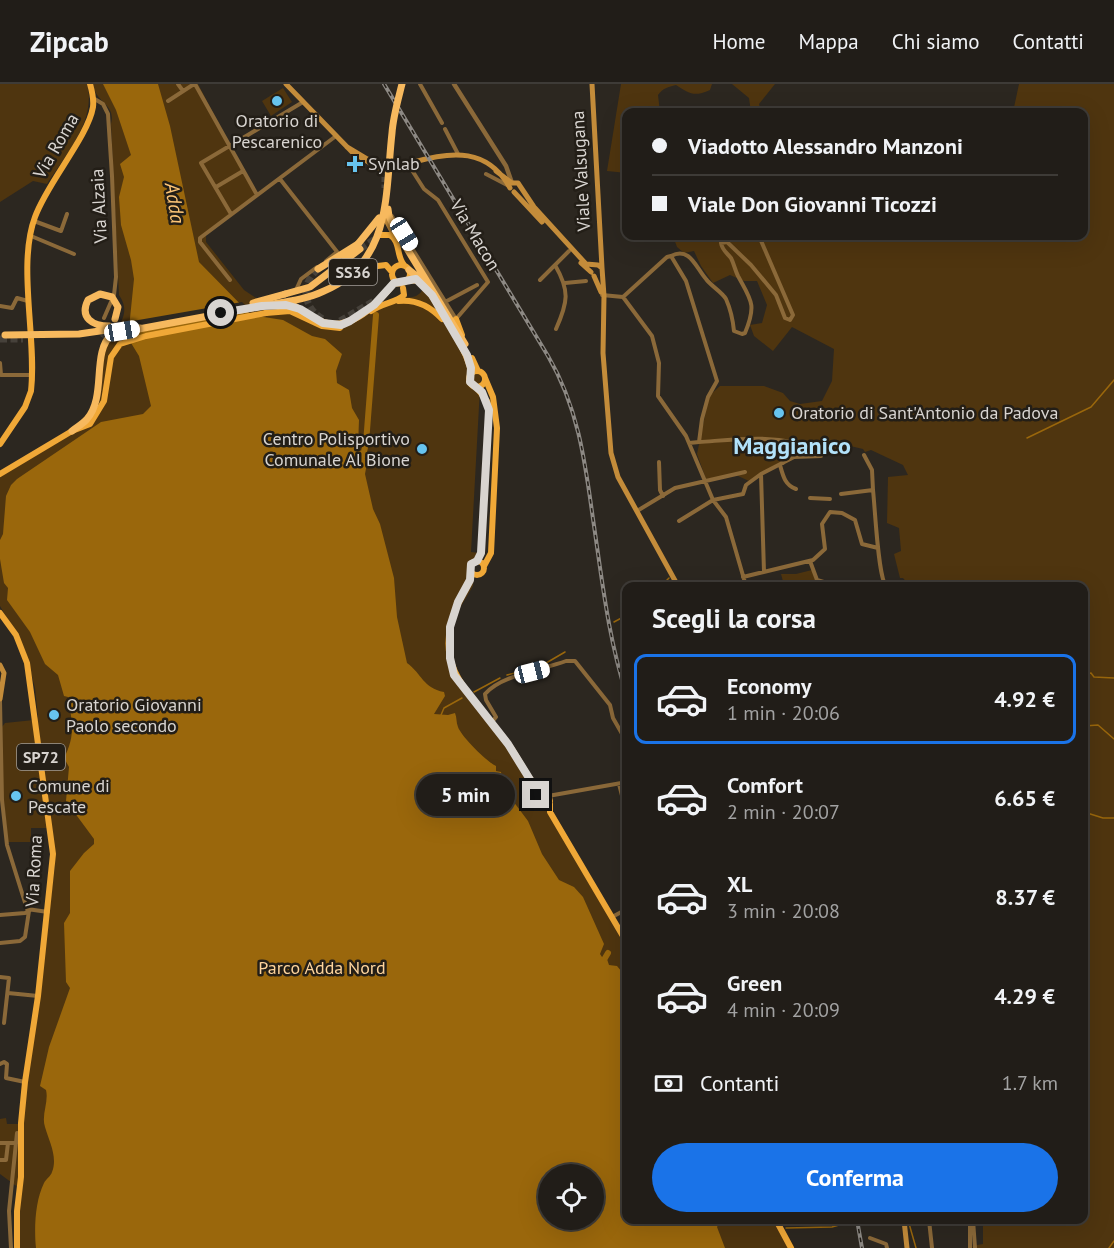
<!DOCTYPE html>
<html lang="it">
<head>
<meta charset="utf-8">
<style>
  :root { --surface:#211d18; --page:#292621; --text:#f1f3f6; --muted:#a2a2a2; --line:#3e3b37; --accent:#1a73e8 }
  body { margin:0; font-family:"PT Sans",sans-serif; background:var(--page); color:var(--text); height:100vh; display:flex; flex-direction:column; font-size:22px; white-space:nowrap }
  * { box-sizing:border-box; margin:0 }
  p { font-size:20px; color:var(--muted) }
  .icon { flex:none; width:33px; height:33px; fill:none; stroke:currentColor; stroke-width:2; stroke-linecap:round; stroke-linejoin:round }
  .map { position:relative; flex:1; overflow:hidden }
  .panel { position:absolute; left:622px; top:498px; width:466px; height:642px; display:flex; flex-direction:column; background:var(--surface); border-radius:12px; box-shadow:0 6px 24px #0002,0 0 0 2px var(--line) }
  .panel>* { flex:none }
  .top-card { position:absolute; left:622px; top:24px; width:466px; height:132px; border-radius:12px; box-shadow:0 6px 24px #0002,0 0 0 2px var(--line); display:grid; align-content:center; height:132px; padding:0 30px; background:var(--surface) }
  .controls { position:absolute; left:538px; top:1080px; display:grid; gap:12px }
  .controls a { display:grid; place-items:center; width:66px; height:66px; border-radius:50%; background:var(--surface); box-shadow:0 6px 24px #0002,0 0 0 2px var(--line); font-size:30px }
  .end { position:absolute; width:27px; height:27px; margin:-14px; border:8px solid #d8d4d0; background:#111; box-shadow:0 0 0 3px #111 }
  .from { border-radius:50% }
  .bubble { position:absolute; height:42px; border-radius:21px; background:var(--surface); box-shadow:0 6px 24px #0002,0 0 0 2px var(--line); font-size:20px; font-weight:700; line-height:42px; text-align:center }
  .car { position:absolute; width:18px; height:36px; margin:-18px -9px; border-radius:8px; box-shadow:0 0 4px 2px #0007; background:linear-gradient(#fff 24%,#345 0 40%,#fff 0 76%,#345 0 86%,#fff 0) }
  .top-card b { display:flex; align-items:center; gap:21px; height:57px; font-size:22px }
  .top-card b+b { border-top:2px solid var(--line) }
  .top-card i { width:15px; height:15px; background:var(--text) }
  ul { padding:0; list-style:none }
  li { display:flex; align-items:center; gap:18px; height:90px; margin:0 12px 9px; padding:0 18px; border:3px solid transparent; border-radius:12px }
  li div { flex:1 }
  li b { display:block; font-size:22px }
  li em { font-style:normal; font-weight:700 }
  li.on { border-color:var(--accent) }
  li>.icon { width:54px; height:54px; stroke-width:1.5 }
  h2 { padding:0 30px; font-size:27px; line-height:72px }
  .pay { display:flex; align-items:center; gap:15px; height:66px; padding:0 30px; font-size:22px }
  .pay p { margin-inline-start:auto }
  .button { display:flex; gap:12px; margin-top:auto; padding:12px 30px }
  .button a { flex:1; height:69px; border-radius:36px; background:var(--accent); color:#fff; font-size:24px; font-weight:700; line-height:69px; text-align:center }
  header { display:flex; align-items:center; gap:36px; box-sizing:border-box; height:84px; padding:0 30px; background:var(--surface); border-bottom:2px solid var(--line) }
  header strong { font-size:28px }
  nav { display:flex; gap:33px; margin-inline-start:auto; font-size:21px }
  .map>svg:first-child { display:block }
</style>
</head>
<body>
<header>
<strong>Zipcab</strong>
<nav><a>Home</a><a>Mappa</a><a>Chi siamo</a><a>Contatti</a></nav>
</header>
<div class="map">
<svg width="1114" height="1164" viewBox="0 0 1114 1164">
  <rect width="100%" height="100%" fill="#2c2720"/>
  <path fill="#4f350f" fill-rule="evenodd" d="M0,0H87C97,36 65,72 47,100L33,97L0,118Z
    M92,0H198L256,111L206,150V158L244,206L259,216L272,217L324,238L339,240L404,212C413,215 420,212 424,203L481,286L471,468L480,469L476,474L470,476L474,490L473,502L451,539L450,554L454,585L539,705L548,708L551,724L627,856V1136H779L795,1164H19V1104L0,1090V1035L6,1034L7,1040H21L55,782L52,744H31V758H8L3,708L2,643L5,639L34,636L38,633L35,604L25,566L0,522V393L94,328C96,313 100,274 106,262C113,246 134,232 119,211L111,40C116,20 98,21 92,0ZM549,1090H594V1136H549Z
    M621,0H712L710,6C694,13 690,10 676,1C668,3 663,4 658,11L660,28H627V89L607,87Z
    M732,0H775L759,20L761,28H751L749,14Z
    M1019,0H1114V1164H973L972,1162L983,1160V1136H1084V502H910L903,494H900L894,470L901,467L899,444L887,439L888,393L908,391L903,381L871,366L865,368L863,365L846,361L843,366L819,373L802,371L749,397L736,391L706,395L697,370L709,312L720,302H764L783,309L790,317L800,320L822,317L832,297L834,265L792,243L773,267L754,252L750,241L762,239L767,221L757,197H744L730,191L713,199L701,182L694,167L684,169L677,163L673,152H1084V28H1013Z
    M283,4L292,18L271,32L262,17Z
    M812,486L817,502L784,501L781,490H796Z"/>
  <path fill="#9a670c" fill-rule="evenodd" d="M103,0H158L170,42L199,178L251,231L283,236L312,252L325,255L342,270L336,287L337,299L349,306L352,324L359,336L358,362L367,379L365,390L373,425L380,440L394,494L397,533L407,579C422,590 423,604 444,608L445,612L434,630L448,631L455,629C457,634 456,638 458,643C461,652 487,678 496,682V687L501,688L504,705L528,737L542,770L559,796L574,803L583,813L604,860L600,870L602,873L607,875L609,881L617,882L627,894V1136H721L717,1143L725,1164H36C34,1145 35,1117 44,1099C46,1095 51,1092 52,1088C58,1073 49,1057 45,1043C41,1031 49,1018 46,1006L40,1002L49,963L70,904L66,898L64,839L70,829V787L84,769L94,760V755L66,717L69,683L64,674C76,650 72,638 68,613L64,612L58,591L45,580L30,548L7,516L8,504L4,499L0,475V456L3,450L6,412L11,401L17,395L101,338L143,330L151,322L139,272L128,254L134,195L131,176L121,141L119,113L124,93L120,80L131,71L116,26ZM549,1090H594V1136H549Z"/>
  <path fill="#2c2720" d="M242,218L250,226L126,249L127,238Z"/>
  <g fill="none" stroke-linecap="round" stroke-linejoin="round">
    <path stroke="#9a670c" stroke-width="1.5" d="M1027,354L1091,323L1114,296
      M661,502L669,494
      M614,538L627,531
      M507,591L541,582L565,568
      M1084,591L1091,589L1094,593L1114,594
      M474,608L500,594
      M441,631L444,624L462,614
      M1084,642L1098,641L1114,655
      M1084,728L1103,734H1114
      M721,1136L736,1138
      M908,1136L916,1164
      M786,1144L832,1143L839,1141L844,1136
      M1109,1164L1114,1157"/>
    <path stroke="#9a670c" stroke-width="6" d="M363,372L366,359L376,231
      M605,874L608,869"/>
    <path stroke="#46413a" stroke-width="5" stroke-dasharray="5 2.5" stroke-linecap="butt" d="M381,86L384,93V104"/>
    <path stroke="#46413a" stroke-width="7" stroke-dasharray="7 3.5" stroke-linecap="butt" d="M360,165L375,155
      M318,185C300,200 303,224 323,235
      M340,237L374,217
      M103,254L112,240
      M0,255H23"/>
    <path stroke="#8b6939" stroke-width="4" d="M178,0L183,7
      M195,0L257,111
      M420,0L442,39
      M93,14L103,20L108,30L112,92L116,193L114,211L104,234
      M168,17L194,0
      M445,45L458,70
      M486,90L509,102
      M280,95L338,169L343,188
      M216,103L243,87
      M231,130L201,79L303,18
      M392,132L456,235L488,198L438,116L424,105L408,80
      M34,137L61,147L67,130
      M31,152L74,170
      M671,172C690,162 696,184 706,195C711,202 722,208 726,215C730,224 733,237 734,247L742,250L745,249C757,220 751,216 738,192C735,186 734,180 731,174C727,169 722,166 721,159L727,158L751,181L776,211L785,234L790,236L793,231L759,152
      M326,177L337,168
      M555,181C570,207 568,218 556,245
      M230,196L200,158V154L336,52
      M348,196H357L369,183
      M540,196L569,167
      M565,199L586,197
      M296,206L301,195L317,183
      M602,211L623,213L667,173L671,172L686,197L717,297L708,313L702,335L699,358L689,359
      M623,213L652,252L659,279L658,312L686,352L713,416L726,433L746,502
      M445,218L477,201
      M0,222L12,224L17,214L28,217
      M0,279L1,291H32
      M781,357L779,364L783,379
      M699,358C732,356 782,349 810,365
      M659,378L660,406L663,412
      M780,381C783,392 785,401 796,405
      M761,390L764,488
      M873,406C875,423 878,493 886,502
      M841,410L873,406L872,386L864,371
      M810,414L830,415
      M637,427L675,404L745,388
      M679,437L713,416L743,410L746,401L761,390L794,373L821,372
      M810,477L817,496L837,502
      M743,493L813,476L825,465L822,440L830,428L842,429L855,436L862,460L878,464
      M0,617L2,716L7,761L27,825L48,828
      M491,639L496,633L486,616L485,610C501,591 542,586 566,577H575L610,621L613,634L625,655
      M627,653L624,657L627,664
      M32,685L42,682
      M619,700L627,731
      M548,712L627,698
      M0,831L25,829L29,827L25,853L20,857L0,859
      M612,833L627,825
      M0,893L9,894L4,939
      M8,909L38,912
      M0,980L4,978L7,980L6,994L25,998
      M0,1059H17
      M0,1076H6L8,1059
      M929,1136L932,1164
      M970,1136V1164
      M973,1136L975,1164
      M870,1154L886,1160L887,1164
      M11,1164L9,1127L17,1049"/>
    <path stroke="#8b6939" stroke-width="4.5" d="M454,0L506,82L512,99"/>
    <path stroke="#c48c3a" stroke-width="5" d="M286,0L352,68L381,86L382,79L367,75L347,63
      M592,0L602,184
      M391,84C398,81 406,80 414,78C452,67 488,64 510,104
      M496,87L512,99H518L534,123L586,180L598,181L602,184L604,212L603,269L611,369L618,393L678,502
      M514,108L542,138
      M386,136L396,155
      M581,179L591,188
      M594,192L601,208
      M0,581L4,589L0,615
      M904,1136L907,1164"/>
    <path stroke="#f0a837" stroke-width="6" d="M380,151H390C401,158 396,172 404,181
      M392 190a9 9 0 1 1 18 0a9 9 0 1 1-18 0Z
      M369,183L386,181L392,188
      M408,196L419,197C432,208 472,274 471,291
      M398,217C416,215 430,222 442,235
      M371,227C382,219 398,218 404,211L403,204
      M456,235L462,251
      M472,274L478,287
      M469 295a8 8 0 1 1 16 0a8 8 0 1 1-16 0Z
      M476,303L487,317L489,326L481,469L477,477
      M0,360L25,323L31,307C37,255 17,181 35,133C47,99 88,53 93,23C94,15 92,7 90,0
      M0,390L72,347L90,340L104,317L111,273L120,260L146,252L266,229
      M470 484a7 7 0 1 1 14 0a7 7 0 1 1-14 0Z
      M484,482L491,469L497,344L493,313L485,294
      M470,496C424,577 459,595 507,658C520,675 527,696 544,710
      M0,529L16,551L27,579L53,770L38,912L25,998L21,1039V1093L17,1127V1164
      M536 717a7 7 0 1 1 14 0a7 7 0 1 1-14 0Z
      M550,720V728L627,859
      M776,1136L791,1164"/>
    <path stroke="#f7b95e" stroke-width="7" d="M395,145L465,260
      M358,160L379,134
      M409,186L428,201
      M253,219L285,210
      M314,234C345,254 375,222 394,199H400
      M72,347C77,343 83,340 87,335C107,312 91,268 112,250L262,222"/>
    <g stroke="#8d8984" stroke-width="4">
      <path id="rail" d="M384,0L548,272C578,323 585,377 593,435C602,495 608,554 627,612
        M857,1136L862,1164"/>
    </g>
    <use href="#rail" stroke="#231e17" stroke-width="1.5" stroke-dasharray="4.5" stroke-linecap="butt"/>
    <path stroke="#f0a837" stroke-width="6" d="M266,229L290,227L322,242L340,244"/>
    <path stroke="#f7b95e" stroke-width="7" d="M388,125L389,132L395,145
      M318,185L358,160
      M285,210L310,203L360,165
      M283,221L296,223L314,234
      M262,222C283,218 305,216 324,207C392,178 385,111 392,49C393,33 398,16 402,0
      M109,242C93,242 79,234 88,216L100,210L112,213L118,223L115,235
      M124,247L140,244
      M5,251L79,250L127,243"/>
  </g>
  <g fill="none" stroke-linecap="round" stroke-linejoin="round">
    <path stroke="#d8d4d0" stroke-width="8" d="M221,229L262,222L286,221L300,225L323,239L341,241L350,237L374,221L394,199L416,195L432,211L467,271L471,284L470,298L482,308L489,326L481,469L477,477L471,480L470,496L458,518L450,543V574L454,591L508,660L534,702L536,711"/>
  </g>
  <g fill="#67c4ef" stroke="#231e17" stroke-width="2">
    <circle cx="277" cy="17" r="6"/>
    <path d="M352 71h6v6h6v6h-6v6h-6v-6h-6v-6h6z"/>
    <circle cx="779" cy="329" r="6"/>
    <circle cx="422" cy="365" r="6"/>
    <circle cx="54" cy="631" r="6"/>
    <circle cx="16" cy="712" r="6"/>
  </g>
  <g text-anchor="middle" stroke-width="5" stroke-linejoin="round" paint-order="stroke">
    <g fill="#231e17" stroke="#a29d98" stroke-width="1.5">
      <rect x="329" y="175" width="48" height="26" rx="4.5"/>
      <rect x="17" y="660" width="48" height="26" rx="4.5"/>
    </g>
    <g font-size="16" font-weight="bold" fill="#d8d4d0">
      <text x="353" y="194">SS36</text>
      <text x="41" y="679">SP72</text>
    </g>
    <g font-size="18" fill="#d8d4d0" stroke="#231e17" text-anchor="start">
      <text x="277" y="43" text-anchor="middle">Oratorio di<tspan x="277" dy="21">Pescarenico</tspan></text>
      <text x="368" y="86">Synlab</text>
      <text x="791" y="335">Oratorio di Sant'Antonio da Padova</text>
      <text x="410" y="361" text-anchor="end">Centro Polisportivo<tspan x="410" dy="21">Comunale Al Bione</tspan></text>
      <text x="66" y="627">Oratorio Giovanni<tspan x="66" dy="21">Paolo secondo</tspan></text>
      <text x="28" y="708">Comune di<tspan x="28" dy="21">Pescate</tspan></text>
    </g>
    <g font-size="18" fill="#d8d4d0" stroke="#231e17">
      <text transform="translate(56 62) rotate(-60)" y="6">Via Roma</text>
      <text transform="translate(581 87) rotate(-93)" y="6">Viale Valsugana</text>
      <text transform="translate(99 122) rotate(-93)" y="6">Via Alzaia</text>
      <text transform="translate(475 151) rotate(59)" y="6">Via Macon</text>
      <text transform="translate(34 787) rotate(-87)" y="6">Via Roma</text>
    </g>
    <g font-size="18" fill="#fed49c" stroke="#231e17">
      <text x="322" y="890">Parco Adda Nord</text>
    </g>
    <g font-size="20" font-style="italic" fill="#fdc577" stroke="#231e17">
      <text transform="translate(175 119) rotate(81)" y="7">Adda</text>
    </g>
    <g font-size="24" font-weight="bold" fill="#b2e2fa" stroke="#231e17">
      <text x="792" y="370">Maggianico</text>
    </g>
  </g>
</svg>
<div class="controls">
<a><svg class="icon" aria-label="locate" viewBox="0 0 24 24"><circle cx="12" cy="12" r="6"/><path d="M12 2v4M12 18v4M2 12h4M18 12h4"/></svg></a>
</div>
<i class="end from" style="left:221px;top:229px"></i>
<i class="end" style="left:536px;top:711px"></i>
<div class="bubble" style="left:416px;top:690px;width:99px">5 min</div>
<i class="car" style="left:404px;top:150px;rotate:148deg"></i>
<i class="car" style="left:122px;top:247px;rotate:80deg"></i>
<i class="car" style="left:532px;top:588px;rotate:76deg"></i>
<div class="top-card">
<b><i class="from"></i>Viadotto Alessandro Manzoni</b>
<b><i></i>Viale Don Giovanni Ticozzi</b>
</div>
<section class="panel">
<h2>Scegli la corsa</h2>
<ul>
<li class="on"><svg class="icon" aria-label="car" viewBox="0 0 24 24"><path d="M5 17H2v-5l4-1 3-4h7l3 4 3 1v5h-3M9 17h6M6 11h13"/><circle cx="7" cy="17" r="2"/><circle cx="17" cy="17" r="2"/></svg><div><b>Economy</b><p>1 min · 20:06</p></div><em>4.92 €</em></li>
<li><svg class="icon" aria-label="car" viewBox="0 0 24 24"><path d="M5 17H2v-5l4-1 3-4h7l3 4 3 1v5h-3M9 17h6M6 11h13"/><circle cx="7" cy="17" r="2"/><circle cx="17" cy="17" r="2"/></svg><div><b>Comfort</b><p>2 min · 20:07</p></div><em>6.65 €</em></li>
<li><svg class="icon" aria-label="car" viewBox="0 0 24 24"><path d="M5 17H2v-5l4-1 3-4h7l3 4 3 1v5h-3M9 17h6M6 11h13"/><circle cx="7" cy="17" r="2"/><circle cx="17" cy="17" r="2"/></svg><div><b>XL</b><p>3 min · 20:08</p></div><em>8.37 €</em></li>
<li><svg class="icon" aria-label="car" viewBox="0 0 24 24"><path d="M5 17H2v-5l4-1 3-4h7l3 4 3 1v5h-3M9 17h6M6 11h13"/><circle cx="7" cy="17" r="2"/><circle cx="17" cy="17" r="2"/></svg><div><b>Green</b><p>4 min · 20:09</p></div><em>4.29 €</em></li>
</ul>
<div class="pay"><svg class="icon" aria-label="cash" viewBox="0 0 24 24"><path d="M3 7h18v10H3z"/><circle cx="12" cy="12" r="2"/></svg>Contanti<p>1.7 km</p></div>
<div class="button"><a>Conferma</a></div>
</section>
</div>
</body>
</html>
